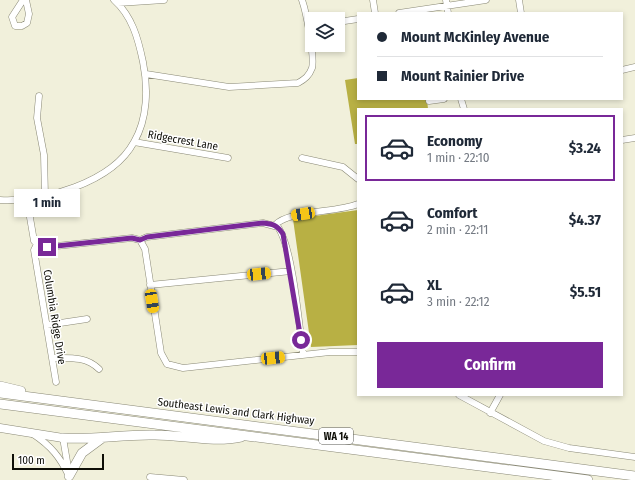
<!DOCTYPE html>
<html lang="en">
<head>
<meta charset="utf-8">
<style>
  :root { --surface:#fff; --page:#f6f6f7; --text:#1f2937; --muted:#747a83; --line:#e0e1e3; --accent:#792898 }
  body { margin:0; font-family:"Fira Sans Condensed",sans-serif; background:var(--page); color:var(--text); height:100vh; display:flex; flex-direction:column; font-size:15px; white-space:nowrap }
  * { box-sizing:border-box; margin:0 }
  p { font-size:13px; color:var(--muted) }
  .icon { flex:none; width:22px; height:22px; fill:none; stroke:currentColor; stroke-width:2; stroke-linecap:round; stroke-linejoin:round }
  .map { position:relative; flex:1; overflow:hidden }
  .details { position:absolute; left:357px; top:108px; width:266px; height:288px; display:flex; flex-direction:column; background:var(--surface); border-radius:0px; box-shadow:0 2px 6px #0003 }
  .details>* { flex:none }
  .hud { position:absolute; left:357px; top:12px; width:266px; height:88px; border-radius:0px; box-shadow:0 2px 6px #0003; display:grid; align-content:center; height:88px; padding:0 20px; background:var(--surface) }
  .controls { position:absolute; left:305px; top:12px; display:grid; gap:8px }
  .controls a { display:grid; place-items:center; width:40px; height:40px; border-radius:0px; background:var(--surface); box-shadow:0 2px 6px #0003; font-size:20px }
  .scale { position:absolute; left:12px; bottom:10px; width:92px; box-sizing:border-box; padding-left:4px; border:2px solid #0e0e07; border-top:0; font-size:11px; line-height:14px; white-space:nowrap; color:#0e0e07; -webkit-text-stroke:3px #fff; paint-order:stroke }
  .end { position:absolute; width:18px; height:18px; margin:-9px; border:5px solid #792898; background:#fff; box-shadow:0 0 0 2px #fff }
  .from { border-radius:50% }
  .bubble { position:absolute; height:28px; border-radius:0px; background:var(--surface); box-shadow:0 2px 6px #0003; font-size:13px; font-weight:700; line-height:28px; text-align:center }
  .car { position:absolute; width:12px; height:24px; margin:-12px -6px; border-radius:5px; box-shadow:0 0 3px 1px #0007; background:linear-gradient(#f5c518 24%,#345 0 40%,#f5c518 0 76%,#345 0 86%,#f5c518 0) }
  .hud b { display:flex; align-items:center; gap:14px; height:38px; font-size:15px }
  .hud b+b { border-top:1px solid var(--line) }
  .hud i { width:10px; height:10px; background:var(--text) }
  ul { padding:7px 0 0; list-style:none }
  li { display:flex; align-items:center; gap:12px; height:66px; margin:0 8px 6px; padding:0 12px; border:2px solid transparent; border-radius:0px }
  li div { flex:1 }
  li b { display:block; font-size:15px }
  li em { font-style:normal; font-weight:700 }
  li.active { border-color:var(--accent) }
  li>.icon { width:36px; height:36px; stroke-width:1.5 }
  .cta { display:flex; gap:8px; margin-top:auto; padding:8px 20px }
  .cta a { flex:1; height:46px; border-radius:0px; background:var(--accent); color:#fff; font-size:16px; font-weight:700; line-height:46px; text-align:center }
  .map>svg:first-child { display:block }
</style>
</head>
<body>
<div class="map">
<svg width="635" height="480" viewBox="0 0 635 480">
  <rect width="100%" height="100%" fill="#f1f0db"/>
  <path fill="#b8b044" d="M358,78V99H427L428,109H358V144H355L345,80Z
    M358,210V345L311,347L293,219Z"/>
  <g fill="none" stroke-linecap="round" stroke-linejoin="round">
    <g stroke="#898875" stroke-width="7">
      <path id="minor" d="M23,0L12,17L15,26H22L27,23L29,14L26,0
        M373,0L375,13
        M446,0L448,13
        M519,0L521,13
        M118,3L164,0
        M399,13L486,0
        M338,22L358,19
        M622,70L635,67
        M146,74L229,87L298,83C305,79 309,76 312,68C315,57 306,11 302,0
        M39,96L37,118L44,155L45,196
        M461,99L464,109
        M429,101L444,99
        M622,140L635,138
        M134,142L228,158
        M302,158L343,167L358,179
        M0,200C43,202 112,183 134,142C148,118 148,87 143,62C138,38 132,16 114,0
        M27,200L34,241L41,246L47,247L132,238L140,240L147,237L263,223L278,227C293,249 299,325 303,354
        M275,225C289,210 336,213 358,204
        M140,240L145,249L161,353L167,364L183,368L330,352H358
        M37,244L34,250L56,382
        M150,285L291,271
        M47,325L87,319
        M52,358C69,358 86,356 99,369
        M459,395L544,441L569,448L635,457
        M490,413L500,395
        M33,434C51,446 60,457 69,476
        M63,438L69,473
        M150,477L184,480"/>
    </g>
    <g stroke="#898875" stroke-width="9">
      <path id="major" d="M0,428L63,438"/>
    </g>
    <g stroke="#898875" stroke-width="10">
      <path id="highway" d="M0,386L21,391
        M0,393L635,476
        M0,404L588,480
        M63,438C94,440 124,434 155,435C183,435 213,443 241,437
        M69,476L82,453L101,439"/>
    </g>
    <use href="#minor" stroke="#fff" stroke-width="6"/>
    <use href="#major" stroke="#fff" stroke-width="8"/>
    <use href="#highway" stroke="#fff" stroke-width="9"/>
  </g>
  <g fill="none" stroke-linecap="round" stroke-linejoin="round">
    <path stroke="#792898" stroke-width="5" d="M47,247L132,238L140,240L147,237L263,223C273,224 277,225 283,234L301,340"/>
  </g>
  <g text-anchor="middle" stroke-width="3" stroke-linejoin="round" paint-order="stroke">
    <rect fill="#fff" stroke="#565651" stroke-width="1" x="319" y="428" width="34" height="16" rx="3"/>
    <g font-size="10" font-weight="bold" fill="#0e0e07">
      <text x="336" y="440">WA 14</text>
    </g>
    <g font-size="11" fill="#0e0e07" stroke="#fff">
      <text transform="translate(183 140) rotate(10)" y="4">Ridgecrest Lane</text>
      <text transform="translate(55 317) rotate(81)" y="4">Columbia Ridge Drive</text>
      <text transform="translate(236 411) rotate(7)" y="4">Southeast Lewis and Clark Highway</text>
    </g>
  </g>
</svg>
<div class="controls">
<a><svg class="icon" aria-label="layers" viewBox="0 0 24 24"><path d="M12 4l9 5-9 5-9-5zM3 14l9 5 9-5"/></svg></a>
</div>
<div class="scale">100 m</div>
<i class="end from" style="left:301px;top:340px"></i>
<i class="end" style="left:47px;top:247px"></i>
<div class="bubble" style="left:14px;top:189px;width:66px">1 min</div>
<i class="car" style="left:303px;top:214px;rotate:261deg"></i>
<i class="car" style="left:259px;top:274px;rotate:84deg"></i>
<i class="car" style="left:152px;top:301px;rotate:171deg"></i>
<i class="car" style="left:273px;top:358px;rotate:84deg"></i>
<div class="hud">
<b><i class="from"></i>Mount McKinley Avenue</b>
<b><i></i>Mount Rainier Drive</b>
</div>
<section class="details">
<ul>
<li class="active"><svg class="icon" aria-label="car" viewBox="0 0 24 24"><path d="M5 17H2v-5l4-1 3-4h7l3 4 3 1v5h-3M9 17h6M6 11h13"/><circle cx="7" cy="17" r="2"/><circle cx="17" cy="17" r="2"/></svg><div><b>Economy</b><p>1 min · 22:10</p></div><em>$3.24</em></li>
<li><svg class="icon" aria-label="car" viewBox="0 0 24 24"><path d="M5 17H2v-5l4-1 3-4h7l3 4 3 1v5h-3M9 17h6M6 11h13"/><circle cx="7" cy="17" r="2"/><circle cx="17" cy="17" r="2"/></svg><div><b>Comfort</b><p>2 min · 22:11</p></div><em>$4.37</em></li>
<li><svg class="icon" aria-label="car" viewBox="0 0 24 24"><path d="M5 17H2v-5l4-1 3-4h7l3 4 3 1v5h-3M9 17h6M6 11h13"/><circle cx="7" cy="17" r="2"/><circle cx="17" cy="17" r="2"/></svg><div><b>XL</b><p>3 min · 22:12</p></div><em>$5.51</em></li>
</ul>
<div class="cta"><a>Confirm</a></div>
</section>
</div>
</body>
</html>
